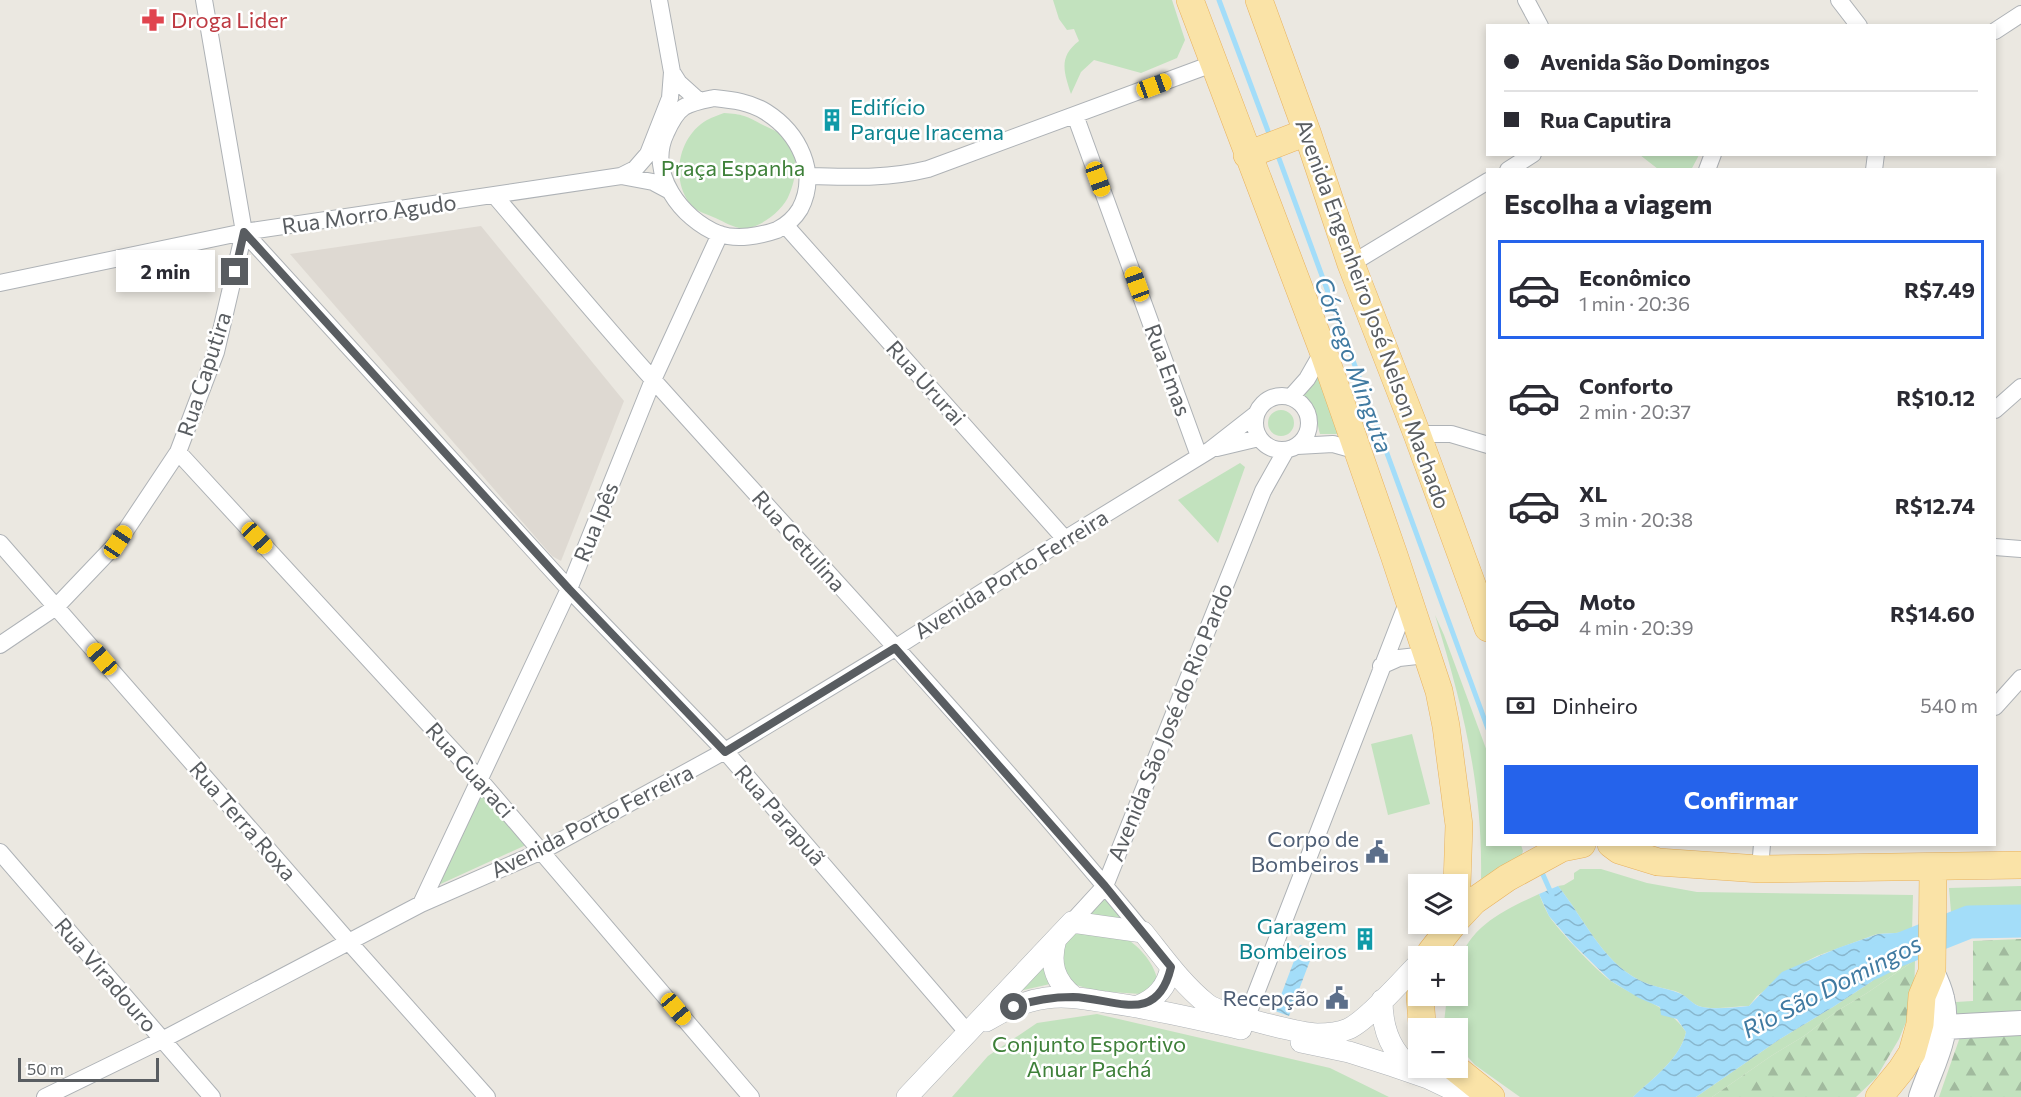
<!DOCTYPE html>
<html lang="pt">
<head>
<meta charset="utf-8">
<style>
  :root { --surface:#fff; --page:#f2f2f3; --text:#2b2b33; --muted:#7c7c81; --line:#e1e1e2; --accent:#2563eb }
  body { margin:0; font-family:Commissioner,sans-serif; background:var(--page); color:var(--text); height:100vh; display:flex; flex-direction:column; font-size:22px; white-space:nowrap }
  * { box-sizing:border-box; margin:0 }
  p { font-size:20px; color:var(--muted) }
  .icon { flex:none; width:33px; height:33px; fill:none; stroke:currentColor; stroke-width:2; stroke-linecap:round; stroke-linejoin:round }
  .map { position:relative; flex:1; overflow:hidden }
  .details { position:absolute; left:1486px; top:168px; width:510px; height:678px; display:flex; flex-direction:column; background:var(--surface); border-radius:0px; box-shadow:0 3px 9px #0003 }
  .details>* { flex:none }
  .guide { position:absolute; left:1486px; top:24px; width:510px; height:132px; border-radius:0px; box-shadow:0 3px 9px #0003; display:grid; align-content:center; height:132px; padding:0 18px; background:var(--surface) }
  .controls { position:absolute; left:1408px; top:874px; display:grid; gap:12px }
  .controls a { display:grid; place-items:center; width:60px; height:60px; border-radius:0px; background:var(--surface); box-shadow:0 3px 9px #0003; font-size:30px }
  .scale { position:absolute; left:18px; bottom:15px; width:141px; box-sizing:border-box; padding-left:6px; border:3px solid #595d61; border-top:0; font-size:16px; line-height:21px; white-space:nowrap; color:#595d61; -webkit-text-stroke:4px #fff; paint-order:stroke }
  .end { position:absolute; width:27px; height:27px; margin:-14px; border:8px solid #595d61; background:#fff; box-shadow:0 0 0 3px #fff }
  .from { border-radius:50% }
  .bubble { position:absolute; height:42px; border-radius:0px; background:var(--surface); box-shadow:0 3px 9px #0003; font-size:20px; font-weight:700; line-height:42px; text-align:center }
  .car { position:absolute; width:18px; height:36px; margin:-18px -9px; border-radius:8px; box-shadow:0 0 4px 2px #0007; background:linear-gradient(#f5c518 24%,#345 0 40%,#f5c518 0 76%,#345 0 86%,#f5c518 0) }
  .guide b { display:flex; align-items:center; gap:21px; height:57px; font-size:22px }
  .guide b+b { border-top:2px solid var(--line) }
  .guide i { width:15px; height:15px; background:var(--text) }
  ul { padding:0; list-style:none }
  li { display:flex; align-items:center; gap:18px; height:99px; margin:0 12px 9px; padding:0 6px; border:3px solid transparent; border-radius:0px }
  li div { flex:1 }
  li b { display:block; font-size:22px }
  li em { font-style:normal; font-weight:700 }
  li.selected { border-color:var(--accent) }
  li>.icon { width:54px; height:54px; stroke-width:1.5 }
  h2 { padding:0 18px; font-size:27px; line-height:72px }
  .pay { display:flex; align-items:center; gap:15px; height:66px; padding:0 18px; font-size:22px }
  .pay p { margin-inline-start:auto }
  .action { display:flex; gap:12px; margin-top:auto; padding:12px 18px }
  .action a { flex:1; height:69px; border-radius:0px; background:var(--accent); color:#fff; font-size:24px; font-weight:700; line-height:69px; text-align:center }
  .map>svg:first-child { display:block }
</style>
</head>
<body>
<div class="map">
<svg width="2021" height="1097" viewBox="0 0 2021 1097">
  <defs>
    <pattern id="forest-firs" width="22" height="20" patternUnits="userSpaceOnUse" patternTransform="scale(1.5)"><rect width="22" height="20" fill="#c2e2be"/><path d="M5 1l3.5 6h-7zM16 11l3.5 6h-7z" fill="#a1ba9e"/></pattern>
    <pattern id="water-waves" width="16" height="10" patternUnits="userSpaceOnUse" patternTransform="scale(1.5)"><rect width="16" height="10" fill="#a3ddf9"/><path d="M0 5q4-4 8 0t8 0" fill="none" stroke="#88b6cd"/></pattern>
  </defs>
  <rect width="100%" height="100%" fill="#ebe8e1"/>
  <path fill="#ded9d2" d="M481,226L624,401L561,561L552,556L290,254Z"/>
  <path fill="#c2e2be" d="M1053,0H1172L1185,40L1177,58L1141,73L1094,60L1081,72L1071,94C1064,72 1058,57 1079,41L1074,29L1067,30L1059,19Z
    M724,113C742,114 747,116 763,125C769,128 777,131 783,136C800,150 797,177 789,195C783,211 756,232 739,228C730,226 721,220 713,217C706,214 694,210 690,204C670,178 679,136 707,120C712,117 719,115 724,113Z
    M1640,155H1699L1691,170L1658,169Z
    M1318,377L1341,434H1320C1316,419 1316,406 1301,397Z
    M1268 423a13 13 0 1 1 26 0a13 13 0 1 1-26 0Z
    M1240,463L1245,467L1218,543L1178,500Z
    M1435,615L1444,635L1488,754V844L1521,845L1523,851L1521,857L1481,879C1483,784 1462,704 1435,615Z
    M1412,734L1430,804L1388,815L1371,744Z
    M481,793L526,845L434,887Z
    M1580,869H1601L1647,883L1697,892L1913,895L1912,932L1877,934L1817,956L1805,962L1757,996L1749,1006C1735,1006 1716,1010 1702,1007C1691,1005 1686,994 1675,991C1663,988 1650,986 1639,980C1601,960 1584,918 1558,886L1564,885L1574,879V873Z
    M2021,886V911L1951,912L1949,888Z
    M1104,892L1124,922L1084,914Z
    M1539,894C1542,901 1545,909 1549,916C1559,931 1599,974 1614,983C1639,999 1669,1006 1686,1032C1680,1059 1653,1078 1633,1097H1520L1475,1065L1458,1046V1029H1447L1444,1023L1447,996H1458C1458,986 1456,973 1459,963C1470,925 1507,909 1539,894Z
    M1069,929C1082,931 1115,932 1125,938C1141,947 1155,965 1158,982L1141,994L1096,991L1073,984L1057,963Z
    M1915,953V960L1867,993L1837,1011L1804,1036L1771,1056L1712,1097H1696L1780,1039L1833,1007Z
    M1045,964L1050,984L1015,992Z
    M2021,998V1013L1957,1016L1956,1002Z
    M1097,1014L1330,1068L1389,1097H952L988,1056L1037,1023Z"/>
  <path fill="url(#forest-firs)" d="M2021,939V1001L1973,1004V941Z
    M1915,960L1914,1003L1899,1039L1876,1078L1856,1097H1712L1771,1056L1804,1036L1837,1011L1867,993Z
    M2021,1035V1097H1939L1960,1037Z"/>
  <path fill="url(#water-waves)" d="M1558,886C1584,918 1601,960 1639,980C1652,987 1666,988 1679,993C1688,996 1692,1005 1702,1007C1716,1010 1735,1007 1749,1006L1782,972L1838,948L1878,934L1912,932L1915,953L1833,1007L1780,1039L1696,1097H1633C1652,1079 1681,1058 1686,1032L1677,1019L1661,1015L1660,1007L1639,998L1611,981L1574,945L1549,916L1539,894Z
    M1300,945L1314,950L1289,1016L1275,1011Z"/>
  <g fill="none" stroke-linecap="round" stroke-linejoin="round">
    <path stroke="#a3ddf9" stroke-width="5" d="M1219,0L1271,139
      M1277,153L1488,729
      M1540,868L1552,895"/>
    <path stroke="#a3ddf9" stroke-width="33" d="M1872,963L1896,951L1969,922L2021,921"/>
    <g stroke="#aeb2b6" stroke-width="18">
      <path id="minor" d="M659,0L672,72L679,83L699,101
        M1526,0L1540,26
        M1839,0L1859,26
        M1995,31L2021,14
        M714,98C733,100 750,102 766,112C799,133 819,173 800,209C794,219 787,225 777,230C760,236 737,240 719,234C681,219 647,173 666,133C670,124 675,113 684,107C692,102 704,100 714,98Z
        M1075,115L1199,456
        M1508,170L1533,154
        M1707,170L1713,154
        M1874,170L1876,154
        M621,176L635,169L648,154L670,98L672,72
        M809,176C850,177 887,179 928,169L1215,63
        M495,196C548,258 601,322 656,383C819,565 988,743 1143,932
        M786,226L1065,539
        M244,232L569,589L725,751L968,1033
        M1351,264L1488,181
        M0,283L244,232L621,176L653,182L668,190
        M1255 423a27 27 0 1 1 54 0a27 27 0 1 1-54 0Z
        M1291,397L1307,379L1323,351
        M1995,410L2021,387
        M1417,434H1451L1488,445
        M1297,446L1333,444L1358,451
        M1217,448L1259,438
        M178,452L480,780L751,1097
        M0,543L348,941L487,1097
        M1995,547L2021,549
        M0,645L56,607L118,542L178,452L216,352L244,232L204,0
        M1381,666L1399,658L1426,655
        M1995,707L2021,678
        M0,852L212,1097
        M1760,869L1762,844
        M421,904L569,589L653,380L720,234
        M1072,922L1105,886L1263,491L1286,450
        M1246,1019L1409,598
        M45,1097L162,1040L421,904L542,851L725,751L895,648L1065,539L1210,450L1256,414"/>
    </g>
    <g stroke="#aeb2b6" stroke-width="22">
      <path id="tertiary" d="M1056,939C1049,963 1054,981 1074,997
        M1382,1000C1382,1029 1391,1055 1417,1071
        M1138,1006C1156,999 1167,987 1171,967
        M986,1021C1004,1010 1024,1001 1046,998C1066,995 1086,999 1105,1002C1151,1008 1196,1019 1241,1029
        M1301,1042L1349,1052L1393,1066L1428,1078L1455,1091L1488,1095
        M907,1097L1072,922L1143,932C1163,957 1182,984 1207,1004C1220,1014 1299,1033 1317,1034C1328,1034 1339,1033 1348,1029C1367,1021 1403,979 1419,963"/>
    </g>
    <g stroke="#adb1b6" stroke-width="26">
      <path id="secondary" d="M1945,1027L2021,1023
        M1921,1097C1932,1064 1951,1034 1942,998C1940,989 1936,980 1932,972"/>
    </g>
    <g stroke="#e8b15d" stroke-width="28">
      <path id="primary" d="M1190,0L1323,351L1394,555L1439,691L1446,726L1459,825L1457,885
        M1259,0L1307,132L1351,264L1417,434L1488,628
        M1247,155L1307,132
        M1611,844L1619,850L1658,862L1760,869L2021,865
        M1458,918L1474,901L1507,878L1562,848L1582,844
        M1429,957L1431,952L1453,924
        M1420,996L1422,1023L1425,1029
        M1455,1068L1491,1097
        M1879,1097L1901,1070L1912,1053L1920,1024L1922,996L1932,972L1933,868"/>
    </g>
    <use href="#minor" stroke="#fff" stroke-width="16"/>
    <use href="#tertiary" stroke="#fff" stroke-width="21"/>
    <use href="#secondary" stroke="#fff" stroke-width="24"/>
    <use href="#primary" stroke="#fae3a7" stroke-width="27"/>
  </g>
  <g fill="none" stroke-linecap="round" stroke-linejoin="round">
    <path stroke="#595d61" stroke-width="8" d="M235,272L244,232L569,589L725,752L895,648L1105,886L1171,967C1157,1027 1114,998 1073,997C1052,997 1033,1000 1014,1007"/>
  </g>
  <defs>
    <g id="pharmacy-bare" transform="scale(1.8)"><path d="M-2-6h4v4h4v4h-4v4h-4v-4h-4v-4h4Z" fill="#e0444e" stroke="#fff" stroke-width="2.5" paint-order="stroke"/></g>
    <g id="building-bare" transform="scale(1.8)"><path d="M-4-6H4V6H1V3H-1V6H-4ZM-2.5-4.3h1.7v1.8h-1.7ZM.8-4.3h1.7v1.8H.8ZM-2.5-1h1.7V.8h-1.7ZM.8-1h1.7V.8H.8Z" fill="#0f9aa8" stroke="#fff" stroke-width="2.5" paint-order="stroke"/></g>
    <g id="civic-bare" transform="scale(1.8)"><path d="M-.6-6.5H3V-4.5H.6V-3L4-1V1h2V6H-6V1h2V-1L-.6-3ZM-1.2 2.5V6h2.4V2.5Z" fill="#5c6f8a" stroke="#fff" stroke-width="2.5" paint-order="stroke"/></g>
  </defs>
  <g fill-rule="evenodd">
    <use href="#pharmacy-bare" x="153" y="20"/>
    <use href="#building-bare" x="832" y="120"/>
    <use href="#civic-bare" x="1377" y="852"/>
    <use href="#building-bare" x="1365" y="939"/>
    <use href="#civic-bare" x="1337" y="998"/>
  </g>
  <g text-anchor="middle" stroke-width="5" stroke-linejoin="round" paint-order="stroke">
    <g font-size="22" fill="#be3a42" stroke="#fff" text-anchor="start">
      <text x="171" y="28">Droga Lider</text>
    </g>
    <g font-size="22" fill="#0d838f" stroke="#fff" text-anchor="start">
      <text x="850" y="115">Edifício<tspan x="850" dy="25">Parque Iracema</tspan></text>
      <text x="1347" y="934" text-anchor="end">Garagem<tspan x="1347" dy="25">Bombeiros</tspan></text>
    </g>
    <g font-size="22" fill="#3e8039" stroke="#fff">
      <text x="733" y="176">Praça Espanha</text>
      <text x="1089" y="1052">Conjunto Esportivo<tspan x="1089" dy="25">Anuar Pachá</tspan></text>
    </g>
    <g font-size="22" fill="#595d61" stroke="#fff">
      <text transform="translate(369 214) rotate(-8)" y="8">Rua Morro Agudo</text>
      <text transform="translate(1373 314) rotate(70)" y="8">Avenida Engenheiro José Nelson Machado</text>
      <text transform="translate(1168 370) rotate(70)" y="8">Rua Emas</text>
      <text transform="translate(204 374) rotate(-72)" y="8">Rua Caputira</text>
      <text transform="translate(926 383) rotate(48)" y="8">Rua Ururai</text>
      <text transform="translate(596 522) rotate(-68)" y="8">Rua Ipês</text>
      <text transform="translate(799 541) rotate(48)" y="8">Rua Getulina</text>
      <text transform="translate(1011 574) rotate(-32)" y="8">Avenida Porto Ferreira</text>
      <text transform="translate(1170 722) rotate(-68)" y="8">Avenida São José do Rio Pardo</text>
      <text transform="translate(470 770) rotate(48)" y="8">Rua Guaraci</text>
      <text transform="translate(780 815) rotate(49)" y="8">Rua Parapuã</text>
      <text transform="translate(243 821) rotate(49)" y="8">Rua Terra Roxa</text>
      <text transform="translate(592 821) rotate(-27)" y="8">Avenida Porto Ferreira</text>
      <text transform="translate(106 975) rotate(49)" y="8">Rua Viradouro</text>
    </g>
    <g font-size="22" fill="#4e5e75" stroke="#fff" text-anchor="end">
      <text x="1359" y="847">Corpo de<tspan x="1359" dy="25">Bombeiros</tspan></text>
      <text x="1319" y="1006">Recepção</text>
    </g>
    <g font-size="24" font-style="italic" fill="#407aa1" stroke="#fff">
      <text transform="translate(1353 365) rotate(70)" y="8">Córrego Minguta</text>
      <text transform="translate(1832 987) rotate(-27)" y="8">Rio São Domingos</text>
    </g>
  </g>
</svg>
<div class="controls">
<a><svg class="icon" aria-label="layers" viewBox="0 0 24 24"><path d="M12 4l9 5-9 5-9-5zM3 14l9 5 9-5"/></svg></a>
<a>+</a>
<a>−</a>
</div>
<div class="scale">50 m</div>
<i class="end from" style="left:1014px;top:1007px"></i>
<i class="end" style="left:235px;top:272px"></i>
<div class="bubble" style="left:116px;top:250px;width:99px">2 min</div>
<i class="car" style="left:1154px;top:86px;rotate:70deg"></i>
<i class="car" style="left:1098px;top:179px;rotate:160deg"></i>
<i class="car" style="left:1137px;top:284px;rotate:340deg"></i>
<i class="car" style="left:257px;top:538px;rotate:137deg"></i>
<i class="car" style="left:118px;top:542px;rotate:34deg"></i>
<i class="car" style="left:102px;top:659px;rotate:319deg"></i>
<i class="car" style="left:676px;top:1009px;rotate:140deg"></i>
<div class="guide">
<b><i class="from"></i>Avenida São Domingos</b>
<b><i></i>Rua Caputira</b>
</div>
<section class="details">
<h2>Escolha a viagem</h2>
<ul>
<li class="selected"><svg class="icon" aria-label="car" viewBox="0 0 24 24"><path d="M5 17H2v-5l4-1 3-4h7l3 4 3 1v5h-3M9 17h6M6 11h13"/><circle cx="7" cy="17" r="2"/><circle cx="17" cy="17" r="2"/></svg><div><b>Econômico</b><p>1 min · 20:36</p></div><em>R$7.49</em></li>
<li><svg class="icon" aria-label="car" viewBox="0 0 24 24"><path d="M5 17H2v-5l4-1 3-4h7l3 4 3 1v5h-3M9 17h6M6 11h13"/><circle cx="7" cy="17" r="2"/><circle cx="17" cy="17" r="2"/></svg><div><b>Conforto</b><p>2 min · 20:37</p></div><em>R$10.12</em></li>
<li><svg class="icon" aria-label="car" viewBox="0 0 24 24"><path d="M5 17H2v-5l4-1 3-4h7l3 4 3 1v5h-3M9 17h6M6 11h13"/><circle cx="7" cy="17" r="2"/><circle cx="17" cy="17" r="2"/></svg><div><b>XL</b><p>3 min · 20:38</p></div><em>R$12.74</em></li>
<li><svg class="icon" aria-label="car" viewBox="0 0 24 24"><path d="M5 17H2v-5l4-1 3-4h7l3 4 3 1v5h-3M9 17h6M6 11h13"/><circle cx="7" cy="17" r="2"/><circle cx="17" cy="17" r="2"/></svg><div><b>Moto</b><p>4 min · 20:39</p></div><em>R$14.60</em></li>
</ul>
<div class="pay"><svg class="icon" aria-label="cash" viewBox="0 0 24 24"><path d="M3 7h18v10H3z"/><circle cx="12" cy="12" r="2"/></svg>Dinheiro<p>540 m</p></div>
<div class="action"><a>Confirmar</a></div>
</section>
</div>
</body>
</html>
